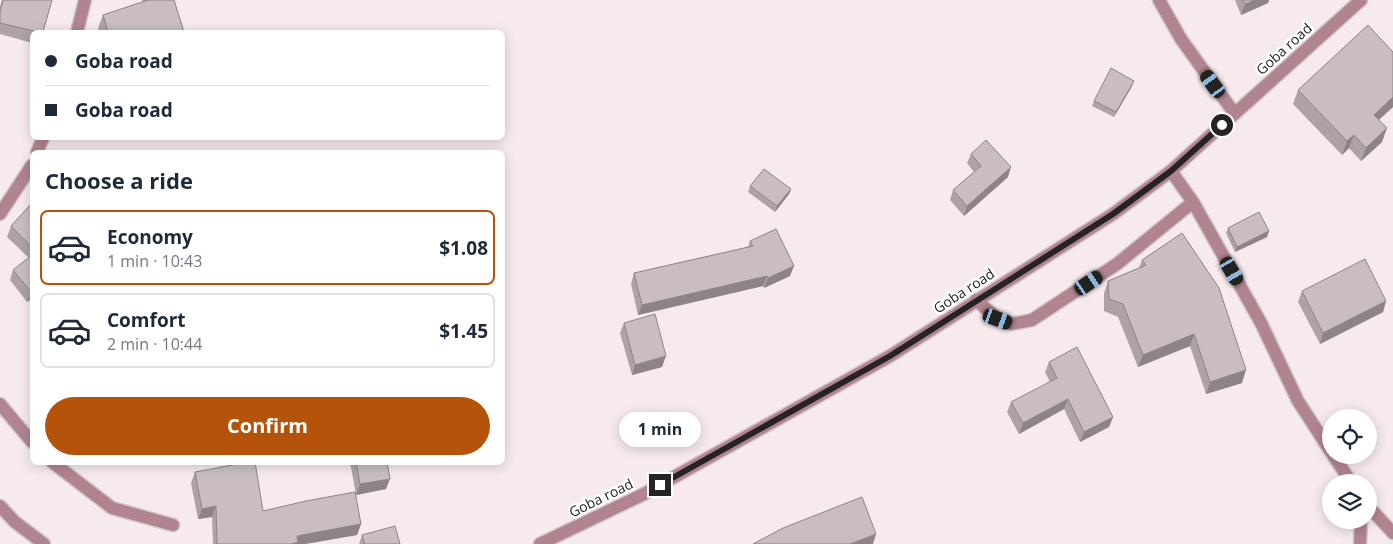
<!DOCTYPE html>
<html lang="en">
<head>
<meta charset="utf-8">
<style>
  :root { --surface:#fff; --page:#f2f2f3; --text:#1f2937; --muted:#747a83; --line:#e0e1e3; --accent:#b45309 }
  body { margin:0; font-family:"Open Sans",sans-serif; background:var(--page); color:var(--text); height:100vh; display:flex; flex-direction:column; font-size:19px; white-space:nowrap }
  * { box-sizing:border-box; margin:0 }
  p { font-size:16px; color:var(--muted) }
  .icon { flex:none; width:28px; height:28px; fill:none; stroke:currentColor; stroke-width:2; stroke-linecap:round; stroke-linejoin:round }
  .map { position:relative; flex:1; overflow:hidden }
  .sheet { position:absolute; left:30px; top:150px; width:475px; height:315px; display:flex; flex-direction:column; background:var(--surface); border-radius:8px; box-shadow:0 2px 12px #0003 }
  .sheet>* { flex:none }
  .banner { position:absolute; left:30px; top:30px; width:475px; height:110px; border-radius:8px; box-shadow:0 2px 12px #0003; display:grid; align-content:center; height:110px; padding:0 15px; background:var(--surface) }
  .fabs { position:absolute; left:1322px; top:409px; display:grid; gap:10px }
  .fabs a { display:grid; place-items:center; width:55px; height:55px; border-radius:50%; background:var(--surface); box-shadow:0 2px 12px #0003; font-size:25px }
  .end { position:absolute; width:22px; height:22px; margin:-11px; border:6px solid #272324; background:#fff; box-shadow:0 0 0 2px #fff }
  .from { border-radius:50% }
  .bubble { position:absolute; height:35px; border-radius:18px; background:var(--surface); box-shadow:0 2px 12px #0003; font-size:16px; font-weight:700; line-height:35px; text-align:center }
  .car { position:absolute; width:15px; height:30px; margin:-15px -8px; border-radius:6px; box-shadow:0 0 4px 1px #0007; background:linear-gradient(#222 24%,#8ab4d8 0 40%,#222 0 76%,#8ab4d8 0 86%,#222 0) }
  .banner b { display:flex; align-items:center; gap:18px; height:48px; font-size:19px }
  .banner b+b { border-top:1px solid var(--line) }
  .banner i { width:12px; height:12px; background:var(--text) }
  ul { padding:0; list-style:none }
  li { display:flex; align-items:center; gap:15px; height:75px; margin:0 10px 8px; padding:0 5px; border:2px solid var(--line); border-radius:8px }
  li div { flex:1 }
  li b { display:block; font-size:19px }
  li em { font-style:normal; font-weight:700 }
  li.active { border-color:var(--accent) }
  li>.icon { width:45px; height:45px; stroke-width:1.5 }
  h2 { padding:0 15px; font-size:22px; line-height:60px }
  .action { display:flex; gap:10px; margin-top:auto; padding:10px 15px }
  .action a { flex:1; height:58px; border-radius:30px; background:var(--accent); color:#fff; font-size:20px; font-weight:700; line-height:58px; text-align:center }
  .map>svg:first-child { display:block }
</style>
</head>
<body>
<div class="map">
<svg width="1393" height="544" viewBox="0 0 1393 544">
  <rect width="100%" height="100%" fill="#f7eaed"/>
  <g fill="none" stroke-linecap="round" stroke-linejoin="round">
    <g stroke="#d2c6c9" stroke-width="15">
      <path id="minor" d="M1159,0L1181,39L1235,114
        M77,32L85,0
        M37,152L43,138
        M1171,171L1193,202L1261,323L1298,401L1331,452
        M0,214L32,165
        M976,300L998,319L1011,324L1032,320L1117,264L1193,202
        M0,404L32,442
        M1333,455L1351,482
        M52,462L112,508L173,525
        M0,506L15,522L44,544
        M1369,507L1393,533
        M540,544L644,494L890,356L1113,214L1171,171L1361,0
        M1360,544L1361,520"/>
    </g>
    <use href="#minor" stroke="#b1858f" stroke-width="12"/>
  </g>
  <path fill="#ada3a4" d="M2,0H52L43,32H32V43L0,34V7Z
    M142,0H174L184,32H99L98,28L103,15L142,2Z
    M1235,0H1269L1268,3L1241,15Z
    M1393,52V107L1379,120L1382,142L1361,161L1349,148L1342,155L1293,104L1298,90Z
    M1132,86L1114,117L1092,106L1094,101Z
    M971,154L1008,177L964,216L950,200L953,190L974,172L967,163Z
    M750,186L791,189L789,194L775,212L748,192Z
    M32,203V298L27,302L10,280L13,270L29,258L7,237L11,226Z
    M1228,228L1269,231L1267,237L1235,252L1226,233Z
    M750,241L790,276L764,288L763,286L638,315L631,284L634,273L748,247Z
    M1142,260L1242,383L1206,394L1190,346L1138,367L1118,317L1104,311V293L1108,281L1139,268Z
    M1302,291L1386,301L1383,312L1320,344L1298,302Z
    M624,323L662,367L632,375L620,333Z
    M1049,362L1113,417L1109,427L1080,442L1064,409L1019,434L1007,412L1011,402L1050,382L1045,372Z
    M350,462H387L386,489L356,495Z
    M195,472L263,511L361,524L357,535L305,544H213L212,517L198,519L191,483Z
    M362,535L400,544H359Z"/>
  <path fill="#8d8486" d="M1255,0H1269L1268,3L1241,15L1245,4Z
    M1134,81L1132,86L1114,117L1116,112Z
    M1393,97V107L1369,128L1374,115Z
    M1387,128L1382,142L1361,161L1366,148Z
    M1354,135L1349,148L1342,155L1347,141Z
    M1011,167L1008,177L964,216L967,206Z
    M791,189L789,194L775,212L777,206Z
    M1269,231L1267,237L1235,252L1237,247Z
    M794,266L790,276L764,288L768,278Z
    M767,276L763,286L638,315L642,305Z
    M32,291V298L27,302L31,292Z
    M1386,301L1383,312L1320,344L1323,333Z
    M1194,334L1190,346L1138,367L1143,355Z
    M666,356L662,367L632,375L635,365Z
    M1246,370L1242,383L1206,394L1210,382Z
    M1068,399L1064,409L1019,434L1023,423Z
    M1113,417L1109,427L1080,442L1084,432Z
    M390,479L386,489L356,495L360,484Z
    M216,506L212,517L198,519L202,509Z
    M361,524L357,535L305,544H291L297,536Z
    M876,534L873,544H850Z"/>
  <path fill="#c9bdbf" stroke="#8d8486" d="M3,0H52L43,32H38L0,23V11Z
    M148,0H174L184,32H108L103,15Z
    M1243,0H1255L1245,4Z
    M1368,25L1393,52V97L1374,115L1387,128L1366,148L1354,135L1347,141L1298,90Z
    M1111,68L1134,81L1116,112L1094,101Z
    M986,140L1011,167L967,206L953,190L981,166L971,154Z
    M764,169L791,189L777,206L750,186Z
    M32,203V247L11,226Z
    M1259,212L1269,231L1237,247L1228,228Z
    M776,229L794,266L768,278L767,276L642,305L634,273L753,246L750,241Z
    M1182,233L1219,288L1246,370L1210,382L1194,334L1143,355L1123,304L1109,299L1108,281L1146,265L1142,260Z
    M32,255V291L31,292L13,270Z
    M1365,259L1386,301L1323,333L1302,291Z
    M655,314L666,356L635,365L624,323Z
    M1077,347L1113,417L1084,432L1068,399L1023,423L1011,402L1057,378L1049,362Z
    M248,462H255L263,511L306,501L355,492L361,524L297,536L298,542L291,544H217L216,506L202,509L195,472Z
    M356,462H387L390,479L360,484Z
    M862,497L876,534L850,544H753L783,528Z
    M395,526L400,544H365L362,535Z"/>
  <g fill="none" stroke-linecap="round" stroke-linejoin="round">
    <path stroke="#272324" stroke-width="6" d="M660,485L890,356L1113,214L1171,171L1222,125"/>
  </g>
  <g text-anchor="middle" stroke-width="5" stroke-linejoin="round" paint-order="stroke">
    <g font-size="14" fill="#272324" stroke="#fff">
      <text transform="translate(1284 49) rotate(-42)" y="5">Goba road</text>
      <text transform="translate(964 291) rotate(-33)" y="5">Goba road</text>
      <text transform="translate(601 498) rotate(-26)" y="5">Goba road</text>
    </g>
  </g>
</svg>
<div class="fabs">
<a><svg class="icon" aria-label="locate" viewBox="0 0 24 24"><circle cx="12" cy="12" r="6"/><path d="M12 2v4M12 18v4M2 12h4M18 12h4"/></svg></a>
<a><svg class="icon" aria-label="layers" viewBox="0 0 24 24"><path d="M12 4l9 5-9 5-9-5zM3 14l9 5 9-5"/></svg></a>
</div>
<i class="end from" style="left:1222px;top:125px"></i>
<i class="end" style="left:660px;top:485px"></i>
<div class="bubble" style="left:619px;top:412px;width:82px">1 min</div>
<i class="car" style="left:1213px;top:84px;rotate:324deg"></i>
<i class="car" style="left:1232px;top:271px;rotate:150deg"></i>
<i class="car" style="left:1089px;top:283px;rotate:56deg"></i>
<i class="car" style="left:998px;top:319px;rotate:110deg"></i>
<div class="banner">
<b><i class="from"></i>Goba road</b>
<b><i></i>Goba road</b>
</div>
<section class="sheet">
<h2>Choose a ride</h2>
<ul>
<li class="active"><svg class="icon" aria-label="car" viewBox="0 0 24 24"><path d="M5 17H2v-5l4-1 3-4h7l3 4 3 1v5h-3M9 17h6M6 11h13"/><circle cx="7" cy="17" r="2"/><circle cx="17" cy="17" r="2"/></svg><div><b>Economy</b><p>1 min · 10:43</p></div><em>$1.08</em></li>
<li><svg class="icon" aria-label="car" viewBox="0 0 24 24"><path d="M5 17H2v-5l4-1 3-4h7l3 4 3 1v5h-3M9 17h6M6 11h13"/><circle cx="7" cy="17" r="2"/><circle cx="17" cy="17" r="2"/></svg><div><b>Comfort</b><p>2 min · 10:44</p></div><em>$1.45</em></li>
</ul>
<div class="action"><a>Confirm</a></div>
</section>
</div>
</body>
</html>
